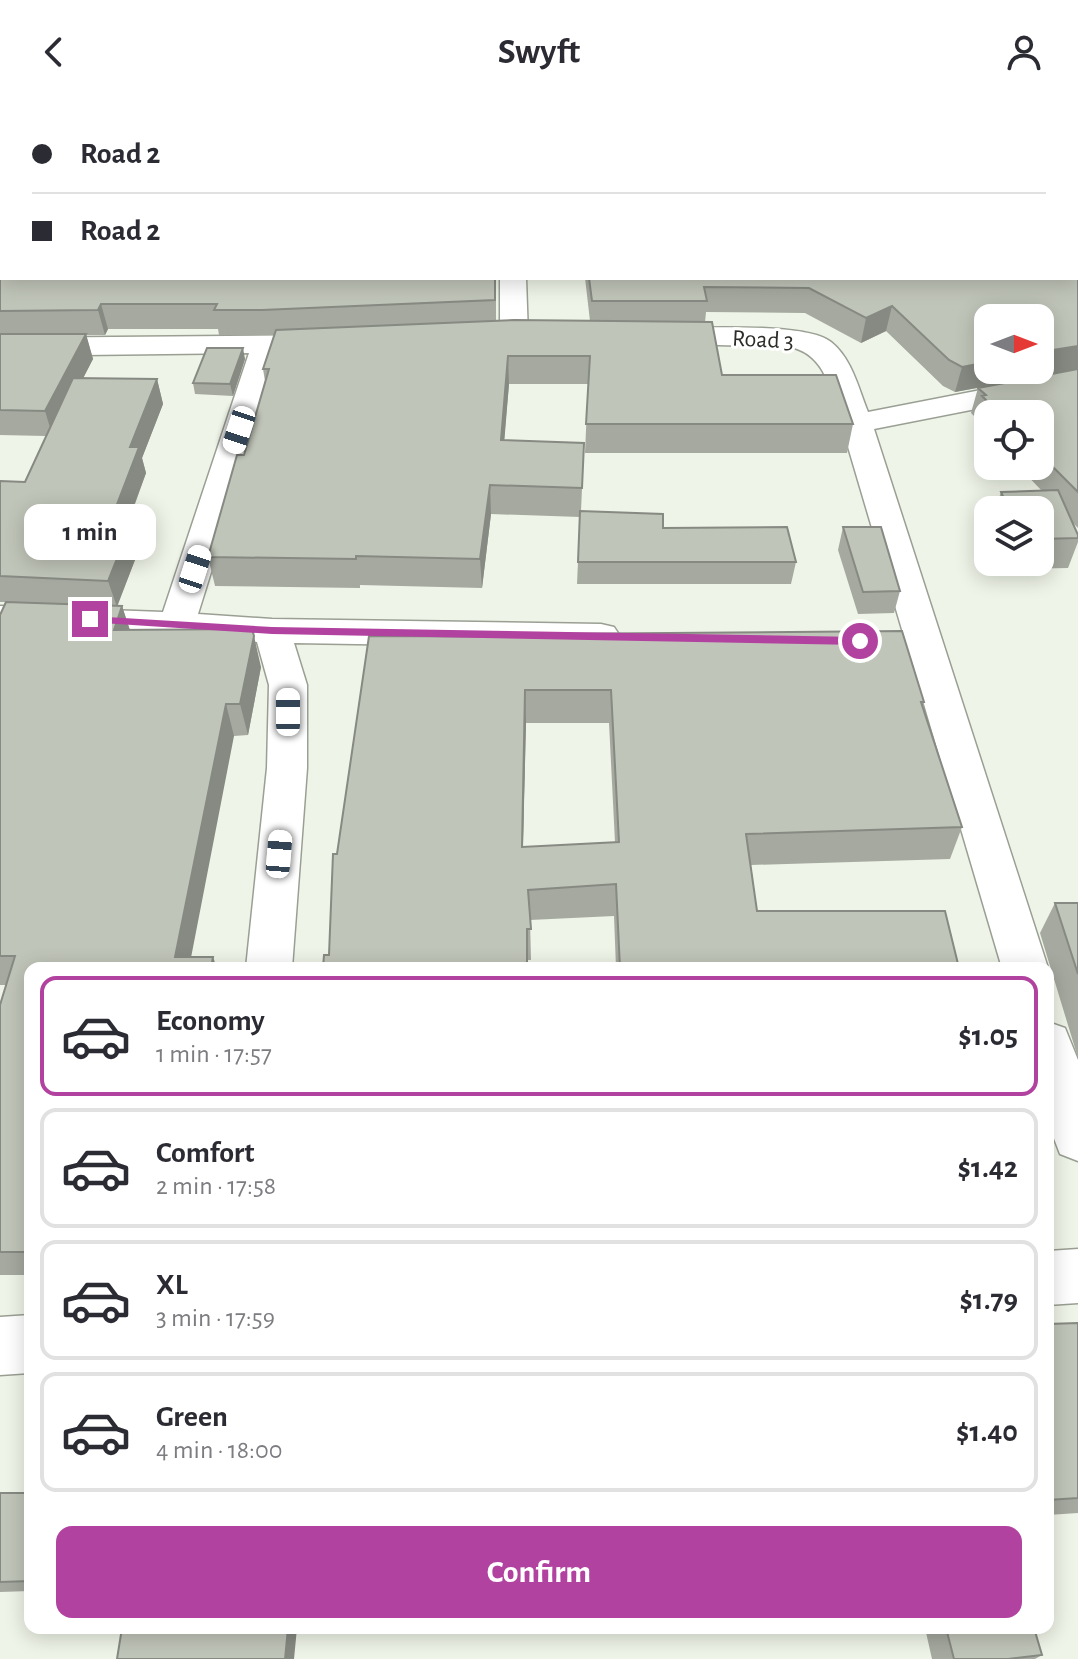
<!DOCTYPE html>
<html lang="en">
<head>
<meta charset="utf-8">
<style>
  :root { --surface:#fff; --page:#f7f7f7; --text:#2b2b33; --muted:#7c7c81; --line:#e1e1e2; --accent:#b2429f }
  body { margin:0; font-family:"Alegreya Sans",sans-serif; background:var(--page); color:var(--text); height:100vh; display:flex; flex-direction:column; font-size:30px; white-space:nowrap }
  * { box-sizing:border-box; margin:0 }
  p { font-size:26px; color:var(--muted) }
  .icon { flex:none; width:44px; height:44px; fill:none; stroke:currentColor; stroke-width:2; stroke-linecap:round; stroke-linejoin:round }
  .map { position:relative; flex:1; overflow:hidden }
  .drawer { position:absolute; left:24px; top:858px; width:1030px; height:672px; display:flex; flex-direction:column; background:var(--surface); border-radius:16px; box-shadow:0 4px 20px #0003 }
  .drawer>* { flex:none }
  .guide { position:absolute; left:0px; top:0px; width:1078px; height:176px; box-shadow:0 4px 20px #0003; display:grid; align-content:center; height:176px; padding:0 32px; background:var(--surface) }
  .needle { width:52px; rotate:90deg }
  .fabs { position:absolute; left:974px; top:200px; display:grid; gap:16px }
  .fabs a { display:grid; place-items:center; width:80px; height:80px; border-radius:16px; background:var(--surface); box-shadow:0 4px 20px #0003; font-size:40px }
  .end { position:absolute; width:36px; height:36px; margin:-18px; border:10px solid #b2429f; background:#fff; box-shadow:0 0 0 4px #fff }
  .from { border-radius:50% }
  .bubble { position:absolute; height:56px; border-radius:16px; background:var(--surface); box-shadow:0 4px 20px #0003; font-size:26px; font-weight:600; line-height:56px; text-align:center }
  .car { position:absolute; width:24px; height:48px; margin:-24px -12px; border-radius:10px; box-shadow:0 0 6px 2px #0007; background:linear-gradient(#fff 24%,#345 0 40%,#fff 0 76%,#345 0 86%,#fff 0) }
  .guide b { display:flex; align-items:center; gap:28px; height:76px; font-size:30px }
  .guide b+b { border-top:2px solid var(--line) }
  .guide i { width:20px; height:20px; background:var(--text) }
  ul { padding:14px 0 0; list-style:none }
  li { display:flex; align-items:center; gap:24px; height:120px; margin:0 16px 12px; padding:0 16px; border:4px solid var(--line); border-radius:16px }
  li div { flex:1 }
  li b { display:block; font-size:30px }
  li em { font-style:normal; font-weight:600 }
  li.active { border-color:var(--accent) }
  li>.icon { width:72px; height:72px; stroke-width:1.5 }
  .action { display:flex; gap:16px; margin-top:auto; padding:16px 32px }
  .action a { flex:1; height:92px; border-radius:16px; background:var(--accent); color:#fff; font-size:32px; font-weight:600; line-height:92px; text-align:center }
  header { display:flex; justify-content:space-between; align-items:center; height:104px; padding:0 32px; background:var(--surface); font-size:36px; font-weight:600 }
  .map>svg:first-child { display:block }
</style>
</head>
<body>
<header><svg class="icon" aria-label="back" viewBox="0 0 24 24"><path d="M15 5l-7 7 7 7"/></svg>Swyft<svg class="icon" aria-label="person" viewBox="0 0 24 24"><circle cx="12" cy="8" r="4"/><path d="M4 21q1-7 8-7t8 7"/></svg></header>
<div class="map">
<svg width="1078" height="1555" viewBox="0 0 1078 1555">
  <rect width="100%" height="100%" fill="#eff4e8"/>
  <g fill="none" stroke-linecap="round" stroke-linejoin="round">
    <g stroke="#9a9f93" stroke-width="3">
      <path id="minor" d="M500,174H526L528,232L524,238L514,241L504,238L500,232Z
        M654,224C689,225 807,217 831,238C852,255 858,283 868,308L1078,267V285L874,325L1048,864H1002L841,319C830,287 827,252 791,243L644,239L640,233L644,227Z
        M330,231L340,234L344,240L340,246L279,249L198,510L272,515L601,520L614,523L620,532L614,541L601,544L294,539L307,581V664L292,864H246L267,664L269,581L257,538L90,527L0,526V502L163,508L249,249L0,252V234Z
        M1048,918L1065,924L1078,956V1057L1060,1050L1048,1019Z
        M1078,1145V1199L1048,1201V1147Z
        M30,1211V1269L0,1271V1213Z"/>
    </g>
    <use href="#minor" fill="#fff" fill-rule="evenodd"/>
  </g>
  <path fill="#a5a99f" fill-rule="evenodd" d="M0,0L2,2V174H496V217H590L585,174H1076L1078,154V424L1072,418L1078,431V438L1068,464L1012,465L1009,458H1040V406H995L1001,388L1042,387L1018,362H1040V310H988V331L975,317L976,314L971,309L978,284L982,283L955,288L943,282L886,227L861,239L805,209L706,208L705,218L722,271L853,320L847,349H585L588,280H509L504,336L584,339L581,407L663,424L796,458L791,480H577L580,413L491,410L482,484L360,481V484L215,482L208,453L244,351L265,277L263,265L274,231H219L218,225H108L105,231H86L93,255L83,274L157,275L163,300L142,354L146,369L129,417L140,443L117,501L122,502L130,526L261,563L248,631L234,632L30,864V1171H0V901L6,881H0V511L5,498H0V377L25,378L46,332L0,331Z
    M934,0H1078V2Z
    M1076,21H1078V61H1076Z
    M245,255L233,292L195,290L193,279Z
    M843,423L900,487L894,509L858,510L838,446Z
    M369,532L924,598L923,603L962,723L950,755L751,761L757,807L959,864H616L614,812L530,816L531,856L329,851L337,750ZM526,619H609L615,738L523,743Z
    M1055,799H1078V954L1040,829Z
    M1078,1219V1409L1048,1411V1220Z
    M0,1389H30V1487L0,1488Z
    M925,1524H1034L1042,1551L1035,1555H932Z"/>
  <path fill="#868a82" d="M14,0H35L34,2H12Z
    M2,16V49H0V19Z
    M101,200L108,225L105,231L98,206Z
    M892,202L886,227L861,239L866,214Z
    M86,230L93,255L53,333L45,307Z
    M1078,242V265L955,288L962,263L988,258V266H1040V248Z
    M243,244L245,255L233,292L230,280Z
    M508,252L509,280L502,365L501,336Z
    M157,275L163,300L142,354L146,369L119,442L111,416L130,343Z
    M490,381L491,410L482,484L480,455Z
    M132,417L140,443L117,503L108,477Z
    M122,502L132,533L114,526Z
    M254,532L261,563L248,631L240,600Z
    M525,586L526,619L522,774V743Z
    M226,600L234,632L189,864L175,853Z
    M213,853L217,864H211Z
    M288,1524H297L294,1555H285Z"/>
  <path fill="#c0c5b9" stroke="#868a82" stroke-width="2" fill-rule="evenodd" d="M0,0H14L12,2H2V16L0,19Z
    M80,0H845V2H76Z
    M1076,21H1078V43H1076Z
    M2,44V174H495V196L262,206H214L217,200H101L98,206L0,207V45Z
    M1076,154H1078V242L1040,248V214H988V258L962,263L949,256L892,202L866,214L809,184L704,183L707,197H592L589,174H1076Z
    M514,216L712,218L722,271H836L853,320H586L590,252H508L501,336L584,339L582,384L490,381L480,455L356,452V455L208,453L237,351H244L269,265H263L276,226Z
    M0,230H86L45,307L0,306Z
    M207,244H243L230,280L193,279Z
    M1078,265V388L1040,350V310H1000L982,292L986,291L978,284Z
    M73,274L157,275L130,343H139L111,416L132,417L108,477L0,472V377L25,378Z
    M1058,386L1078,431V434L1040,435V406H1009L1001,388Z
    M580,407L663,410V424L787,423L796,458H578Z
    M843,423H881L900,487L863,488Z
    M6,498L122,502L114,526L252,525L254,532L240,600H226L175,853H213L211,864H30V1148H0V901L15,852H0V511Z
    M902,527L924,598H921L962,723L746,730L757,807H945L959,864H620L616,780L528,786L531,825H527V864H323L324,851H329L333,750H337L369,532L541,533V530ZM525,586H611L619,738L522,743Z
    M1055,799H1078V870Z
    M1078,1219V1394L1048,1396V1220Z
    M0,1389H30V1477L0,1478Z
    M122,1524H288L285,1555H117Z
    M946,1524H1034L1042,1551L1008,1555H954Z"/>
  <path fill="#b2429f" d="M90,512L272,523L860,533L866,537L860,541L272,530L86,518V513Z"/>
  <g text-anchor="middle" stroke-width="6" stroke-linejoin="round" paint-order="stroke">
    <g font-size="24" fill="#2b2d28" stroke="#fff">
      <text transform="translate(763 235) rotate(3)" y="8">Road 3</text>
    </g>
  </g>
</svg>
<div class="fabs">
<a><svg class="needle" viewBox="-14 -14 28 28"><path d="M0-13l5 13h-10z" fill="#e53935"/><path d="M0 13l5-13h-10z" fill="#7c7c81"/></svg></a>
<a><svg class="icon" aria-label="locate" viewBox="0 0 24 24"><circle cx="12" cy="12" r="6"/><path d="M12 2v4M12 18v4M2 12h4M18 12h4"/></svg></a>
<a><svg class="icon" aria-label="layers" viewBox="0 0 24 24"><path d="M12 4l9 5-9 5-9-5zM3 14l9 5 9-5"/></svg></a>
</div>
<i class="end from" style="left:860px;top:537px"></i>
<i class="end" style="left:90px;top:515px"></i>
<div class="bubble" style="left:24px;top:400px;width:132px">1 min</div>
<i class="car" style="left:239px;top:326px;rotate:198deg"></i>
<i class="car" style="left:195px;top:465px;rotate:18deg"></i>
<i class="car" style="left:288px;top:608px;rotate:0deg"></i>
<i class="car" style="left:279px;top:750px;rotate:5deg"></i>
<div class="guide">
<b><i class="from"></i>Road 2</b>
<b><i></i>Road 2</b>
</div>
<section class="drawer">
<ul>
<li class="active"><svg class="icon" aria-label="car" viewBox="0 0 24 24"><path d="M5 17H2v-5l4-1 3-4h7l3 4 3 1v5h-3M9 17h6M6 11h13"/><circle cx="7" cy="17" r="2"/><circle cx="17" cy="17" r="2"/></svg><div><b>Economy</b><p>1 min · 17:57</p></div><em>$1.05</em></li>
<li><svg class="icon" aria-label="car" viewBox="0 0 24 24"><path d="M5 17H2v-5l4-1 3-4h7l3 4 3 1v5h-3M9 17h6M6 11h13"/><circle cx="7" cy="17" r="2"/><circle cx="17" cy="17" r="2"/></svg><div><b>Comfort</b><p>2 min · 17:58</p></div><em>$1.42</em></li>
<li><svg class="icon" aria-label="car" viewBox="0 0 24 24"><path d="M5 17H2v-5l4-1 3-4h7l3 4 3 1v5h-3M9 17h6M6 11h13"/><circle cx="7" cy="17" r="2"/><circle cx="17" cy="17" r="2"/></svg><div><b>XL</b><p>3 min · 17:59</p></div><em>$1.79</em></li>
<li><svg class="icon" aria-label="car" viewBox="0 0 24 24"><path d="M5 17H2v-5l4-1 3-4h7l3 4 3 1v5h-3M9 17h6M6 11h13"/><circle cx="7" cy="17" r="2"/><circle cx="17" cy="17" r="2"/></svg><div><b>Green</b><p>4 min · 18:00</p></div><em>$1.40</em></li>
</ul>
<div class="action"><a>Confirm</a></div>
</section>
</div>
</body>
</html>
